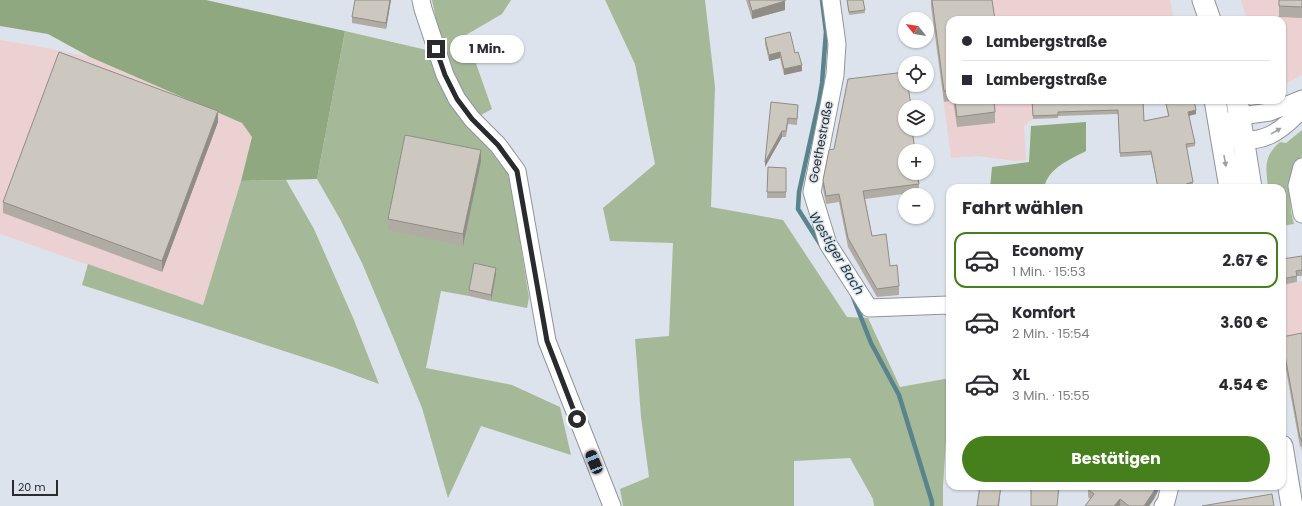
<!DOCTYPE html>
<html lang="de">
<head>
<meta charset="utf-8">
<style>
  :root { --surface:#fff; --page:#f7f7f7; --text:#2b2b33; --muted:#7c7c81; --line:#e1e1e2; --accent:#45801c }
  body { margin:0; font-family:Poppins,sans-serif; background:var(--page); color:var(--text); height:100vh; display:flex; flex-direction:column; font-size:15px; white-space:nowrap }
  * { box-sizing:border-box; margin:0 }
  p { font-size:13px; color:var(--muted) }
  .icon { flex:none; width:22px; height:22px; fill:none; stroke:currentColor; stroke-width:2; stroke-linecap:round; stroke-linejoin:round }
  .map { position:relative; flex:1; overflow:hidden }
  .sheet { position:absolute; left:946px; top:184px; width:340px; height:306px; display:flex; flex-direction:column; background:var(--surface); border-radius:12px; box-shadow:0 1px 3px #0004 }
  .sheet>* { flex:none }
  .banner { position:absolute; left:946px; top:16px; width:340px; height:88px; border-radius:12px; box-shadow:0 1px 3px #0004; display:grid; align-content:center; height:88px; padding:0 16px; background:var(--surface) }
  .needle { width:26px; rotate:300deg }
  .controls { position:absolute; left:898px; top:12px; display:grid; gap:8px }
  .controls a { display:grid; place-items:center; width:36px; height:36px; border-radius:50%; background:var(--surface); box-shadow:0 1px 3px #0004; font-size:20px }
  .scale { position:absolute; left:12px; bottom:10px; width:46px; box-sizing:border-box; padding-left:4px; border:2px solid #292b2f; border-top:0; font-size:11px; line-height:14px; white-space:nowrap; color:#292b2f; -webkit-text-stroke:3px #dde3ec; paint-order:stroke }
  .end { position:absolute; width:18px; height:18px; margin:-9px; border:5px solid #292b2f; background:#fff; box-shadow:0 0 0 2px #fff }
  .from { border-radius:50% }
  .bubble { position:absolute; height:28px; border-radius:14px; background:var(--surface); box-shadow:0 1px 3px #0004; font-size:13px; font-weight:700; line-height:28px; text-align:center }
  .car { position:absolute; width:12px; height:24px; margin:-12px -6px; border-radius:5px; box-shadow:0 0 3px 1px #0007; background:linear-gradient(#222 24%,#8ab4d8 0 40%,#222 0 76%,#8ab4d8 0 86%,#222 0) }
  .banner b { display:flex; align-items:center; gap:14px; height:38px; font-size:15px }
  .banner b+b { border-top:1px solid var(--line) }
  .banner i { width:10px; height:10px; background:var(--text) }
  ul { padding:0; list-style:none }
  li { display:flex; align-items:center; gap:12px; height:56px; margin:0 8px 6px; padding:0 8px; border:2px solid transparent; border-radius:12px }
  li div { flex:1 }
  li b { display:block; font-size:15px }
  li em { font-style:normal; font-weight:700 }
  li.current { border-color:var(--accent) }
  li>.icon { width:36px; height:36px; stroke-width:1.5 }
  h2 { padding:0 16px; font-size:18px; line-height:48px }
  .cta { display:flex; gap:8px; margin-top:auto; padding:8px 16px }
  .cta a { flex:1; height:46px; border-radius:24px; background:var(--accent); color:#fff; font-size:16px; font-weight:700; line-height:46px; text-align:center }
  .map>svg:first-child { display:block }
</style>
</head>
<body>
<div class="map">
<svg width="1302" height="506" viewBox="0 0 1302 506">
  <rect width="100%" height="100%" fill="#dde3ec"/>
  <path fill="#ecd1d3" d="M977,0H1170L1174,20H950V100H1143L1059,116L1058,118L1033,119L1024,126L1026,160L1015,161L978,156L951,158L931,6Z
    M1241,0H1302V75L1282,86V20H1247Z
    M0,40L37,46L90,57L242,123L252,137L241,181L203,305L0,234Z
    M1302,281V452L1290,394L1282,347V285Z"/>
  <path fill="#a5b999" d="M432,0H511L502,14L466,35L492,109L481,115L466,100L442,48Z
    M605,0H705L715,87L711,207L783,220L847,317L868,318L900,387L950,378L943,487V506H874L873,499L850,458L794,461V506H623L620,489L649,477L641,417L635,339L669,336L673,243L610,241L603,208L655,164L635,64Z
    M345,31L431,51L451,106L507,169L515,209L529,298L527,308L491,301L474,269L469,296L441,291L426,368L512,385L560,407L571,455L481,426L448,498L422,408L393,337L362,263L340,219L317,179Z
    M1302,130C1302,138 1302,148 1302,155C1295,184 1285,193 1294,224L1282,226V188H1268C1266,167 1263,157 1280,142L1286,143Z
    M286,180L314,229L354,320L379,384L330,366L82,285L88,264L203,305L241,181Z"/>
  <path fill="#8fa87f" d="M0,0H206L345,31L317,179L241,181L252,137L242,123L90,57L48,34L0,26Z
    M1086,122V151C1069,160 1048,168 1044,188H990L992,167L1029,162L1031,126Z"/>
  <g fill="none" stroke-linecap="round" stroke-linejoin="round">
    <path stroke="#59838d" stroke-width="4.5" d="M822,247L798,209L799,192L819,101L822,83L826,32L822,0
      M853,297L871,343L899,395L932,502V506"/>
    <g stroke="#8f949c" stroke-width="19">
      <path id="minor" d="M421,0L423,9L445,75L457,99L472,119L498,145L517,171L547,341L612,506
        M831,0L837,44L835,75L812,192L828,244L869,308L948,305L950,307
        M1229,122L1240,116L1270,112L1302,99
        M1231,138C1262,146 1282,131 1302,109
        M1302,167L1297,186L1302,214
        M1163,506L1166,502L1170,486"/>
    </g>
    <g stroke="#8f949c" stroke-width="23">
      <path id="major" d="M1203,0L1210,20
        M1215,100L1230,188
        M1237,100L1251,188
        M1282,446L1292,506"/>
    </g>
    <use href="#minor" stroke="#fff" stroke-width="17"/>
    <use href="#major" stroke="#fff" stroke-width="21"/>
  </g>
  <path fill="#b0aca4" d="M391,0L386,29L352,23V17Z
    M746,0H785V10L752,19Z
    M847,0H863L865,13L849,15Z
    M931,0H992L950,20V100H994L995,112V123L957,127L953,100L944,102L931,6Z
    M1279,0H1302V18L1279,17Z
    M765,38L795,53L802,71L784,75L780,58L769,61L765,44Z
    M1032,100H1143L1144,121L1168,116L1165,100H1194L1196,114L1189,116L1195,143V146L1186,148L1193,182V186L1187,187L1158,188L1151,155L1120,157L1118,114L1058,116V118L1033,119Z
    M771,102L798,110L797,125L788,124L786,137H782L765,167Z
    M905,107L919,184V192L865,199L872,236L890,266L899,286V295L877,297L848,247L839,202L826,204L823,189V180Z
    M218,122L162,272L3,213V202Z
    M481,161L463,246L388,230V219Z
    M768,167L786,168V198H767Z
    M1282,259H1302V276H1297V282L1282,285Z
    M496,274L491,301L469,296V290Z
    M1302,333V451L1301,446L1300,447L1282,347V337Z
    M1160,486L1154,499L1149,506H1085L1090,499L1088,497V489Z"/>
  <path fill="#908c86" d="M390,0H391L386,29V23Z
    M785,1V10L752,19V11Z
    M780,52V58L769,61V55Z
    M802,65V71L784,75V69Z
    M1196,110V114L1188,116V112Z
    M218,111V122L162,272V261Z
    M782,131V137L765,167V162Z
    M481,150V161L463,246V234Z
    M496,268V274L491,301V295Z
    M1001,486L999,506H998Z
    M1157,486H1160V487L1154,499L1149,506H1144Z
    M1120,499V506H1114Z"/>
  <path fill="#cdc8bf" stroke="#908c86" d="M355,0H390L386,23L352,17Z
    M749,0H785V1L752,11Z
    M847,0H863L865,10L849,12Z
    M932,0H992L995,20H950V90L944,91Z
    M1279,0H1302V7L1279,6Z
    M790,32L795,53L798,52L802,65L784,69L780,52L769,55L765,38Z
    M59,52L218,111L162,261L3,202Z
    M905,72V85H908L911,107H905V129H912L915,151H905V173H917L919,184L863,191L872,236L886,234L890,266L897,265L899,286L877,289L848,238L839,194L826,196L823,180L829,150L834,149L848,79Z
    M955,100H994L995,112L957,117Z
    M1032,100H1143L1144,121L1169,116L1165,100H1194L1196,110L1188,112L1195,143L1186,144L1193,182L1186,184L1187,188H1157H1158L1151,151L1120,153L1118,110L1058,112V115L1033,116Z
    M771,102L798,105L797,119L788,118L786,131H782L765,162Z
    M405,135L481,150L463,234L388,219Z
    M768,167L786,168V192H767Z
    M1302,256V270L1296,271L1297,276L1282,279V259Z
    M474,263L496,268L491,295L469,290Z
    M1302,333V442L1301,438H1300L1282,339V337Z
    M980,486H1001L998,506H977Z
    M1036,486H1059L1057,506H1031V490Z
    M1090,486H1157L1154,491L1144,506H1129L1120,499L1114,506H1085L1094,494L1088,489Z
    M1272,494L1274,506H1202Z"/>
  <defs><path id="oneway-solid" d="M-6-.8H1V-3.2L6.5 0L1 3.2V.8H-6Z"/></defs>
  <g fill="#9fa0a1">
    <use href="#oneway-solid" transform="translate(1276 131) rotate(-31)"/>
    <use href="#oneway-solid" transform="translate(1225 161) rotate(80)"/>
  </g>
  <g fill="none" stroke-linecap="round" stroke-linejoin="round">
    <path stroke="#292b2f" stroke-width="5" d="M436,49L445,75L457,99L472,119L498,145L517,171L547,341L577,419"/>
  </g>
  <g text-anchor="middle" stroke-width="3" stroke-linejoin="round" paint-order="stroke">
    <g font-size="12" fill="#292b2f" stroke="#dde3ec">
      <text transform="translate(821 142) rotate(-79)" y="4">Goethestraße</text>
    </g>
    <g font-size="13" font-style="italic" fill="#17363b" stroke="#dde3ec">
      <text transform="translate(837 253) rotate(59)" y="5">Westiger Bach</text>
    </g>
  </g>
</svg>
<div class="controls">
<a><svg class="needle" viewBox="-14 -14 28 28"><path d="M0-13l5 13h-10z" fill="#e53935"/><path d="M0 13l5-13h-10z" fill="#7c7c81"/></svg></a>
<a><svg class="icon" aria-label="locate" viewBox="0 0 24 24"><circle cx="12" cy="12" r="6"/><path d="M12 2v4M12 18v4M2 12h4M18 12h4"/></svg></a>
<a><svg class="icon" aria-label="layers" viewBox="0 0 24 24"><path d="M12 4l9 5-9 5-9-5zM3 14l9 5 9-5"/></svg></a>
<a>+</a>
<a>−</a>
</div>
<div class="scale">20 m</div>
<i class="end from" style="left:577px;top:419px"></i>
<i class="end" style="left:436px;top:49px"></i>
<div class="bubble" style="left:450px;top:35px;width:74px">1 Min.</div>
<i class="car" style="left:594px;top:462px;rotate:338deg"></i>
<div class="banner">
<b><i class="from"></i>Lambergstraße</b>
<b><i></i>Lambergstraße</b>
</div>
<section class="sheet">
<h2>Fahrt wählen</h2>
<ul>
<li class="current"><svg class="icon" aria-label="car" viewBox="0 0 24 24"><path d="M5 17H2v-5l4-1 3-4h7l3 4 3 1v5h-3M9 17h6M6 11h13"/><circle cx="7" cy="17" r="2"/><circle cx="17" cy="17" r="2"/></svg><div><b>Economy</b><p>1 Min. · 15:53</p></div><em>2.67 €</em></li>
<li><svg class="icon" aria-label="car" viewBox="0 0 24 24"><path d="M5 17H2v-5l4-1 3-4h7l3 4 3 1v5h-3M9 17h6M6 11h13"/><circle cx="7" cy="17" r="2"/><circle cx="17" cy="17" r="2"/></svg><div><b>Komfort</b><p>2 Min. · 15:54</p></div><em>3.60 €</em></li>
<li><svg class="icon" aria-label="car" viewBox="0 0 24 24"><path d="M5 17H2v-5l4-1 3-4h7l3 4 3 1v5h-3M9 17h6M6 11h13"/><circle cx="7" cy="17" r="2"/><circle cx="17" cy="17" r="2"/></svg><div><b>XL</b><p>3 Min. · 15:55</p></div><em>4.54 €</em></li>
</ul>
<div class="cta"><a>Bestätigen</a></div>
</section>
</div>
</body>
</html>
